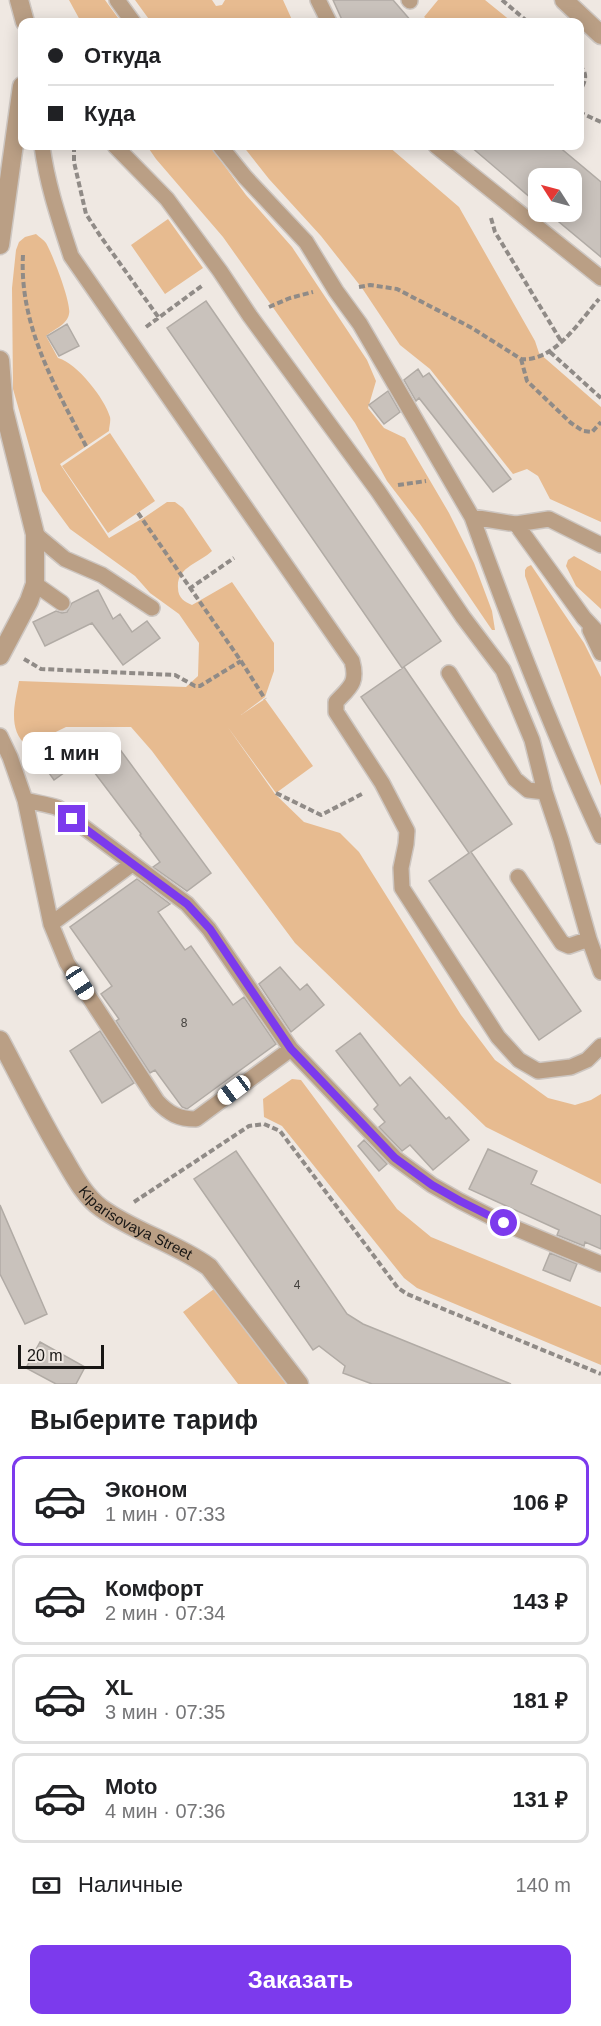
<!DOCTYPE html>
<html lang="ru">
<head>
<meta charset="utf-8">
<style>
  :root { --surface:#fff; --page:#f2f2f2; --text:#202124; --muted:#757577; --line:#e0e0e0; --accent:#7c3aed }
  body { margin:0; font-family:Arial,sans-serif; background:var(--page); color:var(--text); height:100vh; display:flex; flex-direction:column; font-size:22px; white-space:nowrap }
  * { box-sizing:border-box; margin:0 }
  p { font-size:20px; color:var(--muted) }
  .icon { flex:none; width:33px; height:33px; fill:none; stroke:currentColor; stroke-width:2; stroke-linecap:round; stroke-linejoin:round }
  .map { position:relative; height:1384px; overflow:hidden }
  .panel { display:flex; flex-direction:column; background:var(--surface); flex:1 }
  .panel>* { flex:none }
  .hud { position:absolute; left:18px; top:18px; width:566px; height:132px; border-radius:12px; box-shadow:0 3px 15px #0003; display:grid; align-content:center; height:132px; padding:0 30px; background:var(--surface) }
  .needle { width:39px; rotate:306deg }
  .tools { position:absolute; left:528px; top:168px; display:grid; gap:12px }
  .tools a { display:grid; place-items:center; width:54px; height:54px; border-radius:12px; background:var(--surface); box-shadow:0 3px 15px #0003; font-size:30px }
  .scale { position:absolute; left:18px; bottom:15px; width:86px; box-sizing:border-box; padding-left:6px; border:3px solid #181614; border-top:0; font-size:16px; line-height:21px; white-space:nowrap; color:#181614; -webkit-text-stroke:4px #efe8e2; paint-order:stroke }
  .end { position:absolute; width:27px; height:27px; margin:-14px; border:8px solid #7c3aed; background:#fff; box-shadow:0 0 0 3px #fff }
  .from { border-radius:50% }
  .bubble { position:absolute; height:42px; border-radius:12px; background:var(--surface); box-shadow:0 3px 15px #0003; font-size:20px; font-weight:700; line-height:42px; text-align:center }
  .car { position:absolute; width:18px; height:36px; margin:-18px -9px; border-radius:8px; box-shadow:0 0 4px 2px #0007; background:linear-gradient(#fff 24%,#345 0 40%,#fff 0 76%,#345 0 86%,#fff 0) }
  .hud b { display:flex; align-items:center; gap:21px; height:57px; font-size:22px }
  .hud b+b { border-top:2px solid var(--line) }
  .hud i { width:15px; height:15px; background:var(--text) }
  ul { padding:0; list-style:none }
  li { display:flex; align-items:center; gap:18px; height:90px; margin:0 12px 9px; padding:0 18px; border:3px solid var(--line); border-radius:12px }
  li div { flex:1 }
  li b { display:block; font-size:22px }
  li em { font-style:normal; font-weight:700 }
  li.active { border-color:var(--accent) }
  li>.icon { width:54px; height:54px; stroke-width:1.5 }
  h2 { padding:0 30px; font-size:27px; line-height:72px }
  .pay { display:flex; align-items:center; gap:15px; height:66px; padding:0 30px; font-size:22px }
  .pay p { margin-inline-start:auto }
  .button { display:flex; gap:12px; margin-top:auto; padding:12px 30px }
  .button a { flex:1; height:69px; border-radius:12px; background:var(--accent); color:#fff; font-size:24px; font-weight:700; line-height:69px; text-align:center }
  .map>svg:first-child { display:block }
</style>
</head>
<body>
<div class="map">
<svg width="601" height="1384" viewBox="0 0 601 1384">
  <rect width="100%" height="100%" fill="#efe8e2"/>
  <path fill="#e7bb90" d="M69,0H105L121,22H81Z
    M135,0H212L216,6L222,5L225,0H283L293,22H151Z
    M438,0H485L512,22H431L424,17Z
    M147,146H210L246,195L292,247L367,360L376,381L368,408L384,428L405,438L449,513L474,563L492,611L495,630H492L420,524L387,481L355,423L223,237L156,159Z
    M243,146H388L459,207L535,341L539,353L601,407V522L550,499L538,476L527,469L513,474L430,369L400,345L362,288L321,236L269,179Z
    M168,219L203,268L165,294L131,245Z
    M36,234C39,237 44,240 46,243C52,253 72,304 69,314C67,325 54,329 46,336L58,358C77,363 105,399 110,417C111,421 109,427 109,431L60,464L109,538L145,517L167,502H175L183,508L212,551C200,563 176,567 178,588C178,598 185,602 192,605L232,582L274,643V671L265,697L241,715L265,699L313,766L276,793L227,726L275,794L304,822L340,833L359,852L461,1015L495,1060L548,1098L575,1105L591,1100L601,1094V1184L486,1127L295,943L152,751L131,727H66L27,746C7,729 15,703 19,681L186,687L198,676L199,643L179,614L150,593L135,576L70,529L42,491L13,389L12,288L16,250L19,242L25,237Z
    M110,433L155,501L108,533L62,466Z
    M574,556L601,571V609L576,586L566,566L568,560Z
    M531,565L584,643L601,677V786L525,576V570L527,567Z
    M292,1079L301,1080L397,1209L431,1237L601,1307V1365L417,1288L404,1278L282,1126L264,1117L263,1099Z
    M214,1289L286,1384H238L183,1312Z"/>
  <path fill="#c9c2bc" stroke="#b1aba5" stroke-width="1.5" d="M333,0H393L412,22H343Z
    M470,146H558L601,182V257L547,212H572V178H538V204Z
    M206,301L441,641L402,668L167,328Z
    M67,324L79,346L59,356L47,336Z
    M418,369L423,377L429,373L511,479L493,492L419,398L416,401L404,380Z
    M388,391L400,412L384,424L369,405Z
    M98,590L113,619L120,614L132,632L147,621L160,638L123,665L92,623L45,646L33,622L56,611L62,613L67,612L72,603Z
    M404,667L512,824L471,852L581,1011L539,1040L429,881L469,853L361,697Z
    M113,740L211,873L187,891L153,867L160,862L140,835L141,834L85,760Z
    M62,741L79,762L54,780L39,759Z
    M137,879L170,904L158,912L185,950L191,946L233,1005L244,997L276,1044L187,1109L182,1107L155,1070L150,1073L116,1021L119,1019L101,994L112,986L70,927Z
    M280,967L300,990L307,984L324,1005L291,1032L259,984Z
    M100,1031L134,1083L102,1103L70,1051Z
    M360,1033L400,1086L410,1077L446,1119L449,1117L469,1140L433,1170L410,1145L402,1151L379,1127L385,1122L374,1109L378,1105L336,1051Z
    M364,1140L387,1164L379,1171L358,1146Z
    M488,1149L537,1171L531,1184L601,1216V1249L585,1242L584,1246L557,1235L559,1230L469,1189Z
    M236,1151L347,1314L363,1324L511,1384H372L343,1373L345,1366L319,1346L313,1350L194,1179Z
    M0,1205L47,1314L25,1324L0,1274Z
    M550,1253L577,1264L570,1281L543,1270Z
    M40,1342L85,1367L76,1384H56L26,1368Z"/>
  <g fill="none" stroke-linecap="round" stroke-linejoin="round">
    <g stroke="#cdc6c1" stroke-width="18">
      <path id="lane" d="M117,0L133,22
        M318,0L329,22
        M409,0L410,1
        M42,146C47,184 59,219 71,256L352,661C358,683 350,687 336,702V712L382,783L407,831L406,844L401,868L402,888L498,1037L519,1060L538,1071L571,1067L587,1060L601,1046
        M115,146L167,199L220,271L250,316L378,491L463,617L503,670L532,740L545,792L561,840L589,939L569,946L562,943L518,877
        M220,146L245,177L306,242L336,291L360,324L472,517
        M436,146L601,278
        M516,524L584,618L601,636
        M35,534L65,559L102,575L152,608
        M601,545L549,519L516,524L472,517C511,625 552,732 601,836
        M35,584L62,603
        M590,630L601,653
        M449,673L515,779L528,790L545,792
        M0,736L10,757L25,800C36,803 47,804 58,808L187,904L209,929L291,1049L395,1158L432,1185L460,1201L503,1223L601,1264
        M25,800L51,924L67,963L157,1101C169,1114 179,1119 196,1119L291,1049
        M51,924L132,864
        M589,939L601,972"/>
    </g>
    <g stroke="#cdc6c1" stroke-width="21">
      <g id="street">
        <path d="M19,0L25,22"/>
        <path d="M564,0L601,35"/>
        <path d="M0,245L22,86"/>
        <path d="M0,360L4,410L35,534V584L29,601L0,656"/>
        <path id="s1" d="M0,1040C21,1079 40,1119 63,1157C73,1174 84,1196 101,1208C134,1232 176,1243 209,1267L299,1384"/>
      </g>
    </g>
    <path stroke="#908b87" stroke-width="4" stroke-dasharray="6 3" stroke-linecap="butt" d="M502,0L528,22
      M579,65C590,75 584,82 579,94
      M579,112L601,122
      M74,146V162L86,214L101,237L159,318
      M491,218L495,232L561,341
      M23,255C19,326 56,388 87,448
      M359,287L370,285L397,289L472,328L521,359C554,362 579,322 599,299
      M269,307L290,298L313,292
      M146,327L203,285
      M550,352L601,398
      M521,359L527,381L571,423L583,431L592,432L601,422
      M398,485L426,481
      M138,513L241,661L265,699
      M189,589L234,558
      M24,659L41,669L175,675L195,686H200L241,661
      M276,793L321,815L364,793
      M134,1202L249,1126L264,1124L280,1131L398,1288L407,1294L601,1374"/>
    <use href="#lane" stroke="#ba9f85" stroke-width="15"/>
    <use href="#street" stroke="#ba9f85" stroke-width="18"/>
  </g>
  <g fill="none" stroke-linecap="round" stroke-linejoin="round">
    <path stroke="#7c3aed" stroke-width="8" d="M72,819L187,904L210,929L291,1049L395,1158L432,1185L460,1201L504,1223"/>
  </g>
  <g text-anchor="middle" stroke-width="6" stroke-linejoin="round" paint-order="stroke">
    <g font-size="12" fill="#44413e">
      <text x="184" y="1027">8</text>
      <text x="297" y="1289">4</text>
    </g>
    <g font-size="15" fill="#181614" stroke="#efe8e2">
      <text dy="5" stroke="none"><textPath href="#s1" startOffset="234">Kiparisovaya Street</textPath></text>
    </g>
  </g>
</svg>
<div class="tools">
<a><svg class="needle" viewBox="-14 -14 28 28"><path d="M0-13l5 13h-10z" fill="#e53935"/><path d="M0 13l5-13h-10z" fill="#757577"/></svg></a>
</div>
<div class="scale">20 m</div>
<i class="end from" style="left:504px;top:1223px"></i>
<i class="end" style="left:72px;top:819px"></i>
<div class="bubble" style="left:22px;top:732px;width:99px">1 мин</div>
<i class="car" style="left:80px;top:983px;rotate:147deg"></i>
<i class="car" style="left:234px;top:1090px;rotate:233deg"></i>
<div class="hud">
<b><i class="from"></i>Откуда</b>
<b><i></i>Куда</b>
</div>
</div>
<section class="panel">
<h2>Выберите тариф</h2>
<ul>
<li class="active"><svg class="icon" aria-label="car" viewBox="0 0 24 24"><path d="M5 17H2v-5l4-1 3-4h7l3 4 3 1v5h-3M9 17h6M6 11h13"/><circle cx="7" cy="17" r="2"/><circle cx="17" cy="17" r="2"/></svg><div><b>Эконом</b><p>1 мин · 07:33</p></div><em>106 ₽</em></li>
<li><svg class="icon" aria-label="car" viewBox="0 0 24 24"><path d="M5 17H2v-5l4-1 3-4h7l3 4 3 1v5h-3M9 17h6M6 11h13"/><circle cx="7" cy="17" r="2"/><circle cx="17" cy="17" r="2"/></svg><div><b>Комфорт</b><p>2 мин · 07:34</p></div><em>143 ₽</em></li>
<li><svg class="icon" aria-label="car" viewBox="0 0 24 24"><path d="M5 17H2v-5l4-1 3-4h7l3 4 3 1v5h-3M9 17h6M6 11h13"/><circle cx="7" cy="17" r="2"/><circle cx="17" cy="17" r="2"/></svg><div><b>XL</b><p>3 мин · 07:35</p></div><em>181 ₽</em></li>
<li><svg class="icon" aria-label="car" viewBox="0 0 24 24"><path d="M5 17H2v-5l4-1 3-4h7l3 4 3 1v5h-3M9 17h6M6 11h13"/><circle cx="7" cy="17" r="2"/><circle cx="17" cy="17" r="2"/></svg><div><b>Moto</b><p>4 мин · 07:36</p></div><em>131 ₽</em></li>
</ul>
<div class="pay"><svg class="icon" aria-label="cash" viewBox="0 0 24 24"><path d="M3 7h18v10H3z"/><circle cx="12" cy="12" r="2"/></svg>Наличные<p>140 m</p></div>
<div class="button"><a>Заказать</a></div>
</section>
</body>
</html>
